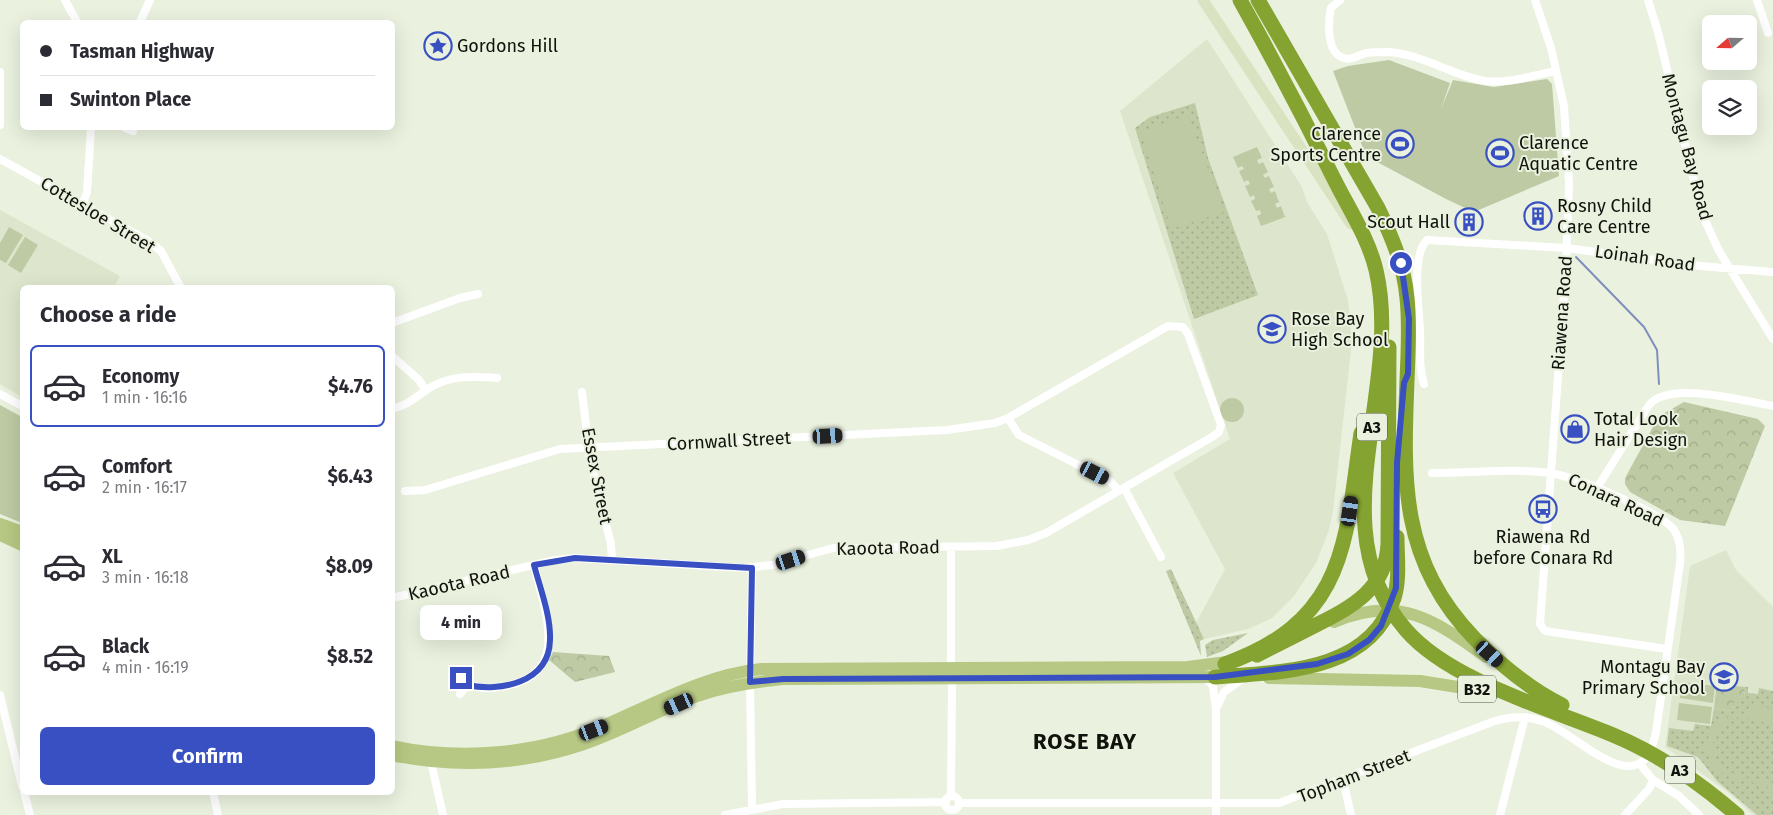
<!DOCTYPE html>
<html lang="en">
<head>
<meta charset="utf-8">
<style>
  :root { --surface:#fff; --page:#f7f7f7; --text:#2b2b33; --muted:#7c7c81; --line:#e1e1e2; --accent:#3850c2 }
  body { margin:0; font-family:"Fira Sans",sans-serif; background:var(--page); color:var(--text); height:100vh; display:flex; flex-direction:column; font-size:19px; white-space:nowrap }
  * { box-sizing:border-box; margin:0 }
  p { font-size:16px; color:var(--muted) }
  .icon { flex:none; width:28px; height:28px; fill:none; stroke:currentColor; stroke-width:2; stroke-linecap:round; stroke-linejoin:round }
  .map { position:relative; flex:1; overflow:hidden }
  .panel { position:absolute; left:20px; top:285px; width:375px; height:510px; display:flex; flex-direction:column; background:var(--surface); border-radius:8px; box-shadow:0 5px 20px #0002 }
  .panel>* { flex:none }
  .guide { position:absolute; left:20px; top:20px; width:375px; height:110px; border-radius:8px; box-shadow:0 5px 20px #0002; display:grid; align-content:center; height:110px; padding:0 20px; background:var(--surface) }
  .needle { width:32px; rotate:250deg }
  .fabs { position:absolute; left:1702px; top:15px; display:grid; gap:10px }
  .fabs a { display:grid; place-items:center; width:55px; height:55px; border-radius:8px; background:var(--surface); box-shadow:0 5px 20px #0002; font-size:25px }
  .end { position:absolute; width:22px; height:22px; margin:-11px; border:6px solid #3850c2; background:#fff; box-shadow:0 0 0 2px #fff }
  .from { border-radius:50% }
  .bubble { position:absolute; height:35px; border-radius:8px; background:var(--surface); box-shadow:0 5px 20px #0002; font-size:16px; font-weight:700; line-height:35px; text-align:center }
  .car { position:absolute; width:15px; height:30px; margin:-15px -8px; border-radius:6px; box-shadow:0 0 4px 1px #0007; background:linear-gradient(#222 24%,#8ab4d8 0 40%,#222 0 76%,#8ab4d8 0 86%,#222 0) }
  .guide b { display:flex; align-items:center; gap:18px; height:48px; font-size:19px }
  .guide b+b { border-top:1px solid var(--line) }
  .guide i { width:12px; height:12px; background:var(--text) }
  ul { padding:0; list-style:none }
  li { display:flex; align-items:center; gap:15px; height:82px; margin:0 10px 8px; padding:0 10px; border:2px solid transparent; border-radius:8px }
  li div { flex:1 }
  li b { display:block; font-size:19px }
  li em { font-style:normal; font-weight:700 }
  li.on { border-color:var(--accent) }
  li>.icon { width:45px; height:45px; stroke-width:1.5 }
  h2 { padding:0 20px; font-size:22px; line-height:60px }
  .primary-button { display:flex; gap:10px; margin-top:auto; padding:10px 20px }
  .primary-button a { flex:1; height:58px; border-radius:8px; background:var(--accent); color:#fff; font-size:20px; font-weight:700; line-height:58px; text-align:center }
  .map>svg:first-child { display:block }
</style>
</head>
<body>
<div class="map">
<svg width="1773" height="815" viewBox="0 0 1773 815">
  <defs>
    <pattern id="grass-dots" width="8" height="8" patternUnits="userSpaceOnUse" patternTransform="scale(1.25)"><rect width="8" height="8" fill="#bdcaa4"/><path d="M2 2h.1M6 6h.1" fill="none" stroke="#a1ac8c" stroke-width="1.8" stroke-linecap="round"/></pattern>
    <pattern id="park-crowns" width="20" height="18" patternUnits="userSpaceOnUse" patternTransform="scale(1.25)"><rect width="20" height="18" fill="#bdcaa4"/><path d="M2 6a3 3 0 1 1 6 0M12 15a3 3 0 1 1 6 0" fill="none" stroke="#a1ac8c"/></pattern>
  </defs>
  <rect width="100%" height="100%" fill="#eaf1de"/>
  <path fill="#dde6cc" d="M1207,39L1302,187L1307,202L1327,234L1348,300L1352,342L1333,511L1329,530L1316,563L1294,596L1272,618L1248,629L1204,639L1196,623L1225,569L1173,473L1230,439L1120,111Z
    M0,210L120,276L114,287L22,288V397L0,384Z
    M1726,550L1736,570L1773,607V815H1753L1729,793L1665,747L1690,566Z"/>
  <path fill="url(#grass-dots)" d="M1195,103L1208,158L1258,295L1194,319L1135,128L1150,117Z
    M1171,569L1204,639L1200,641L1201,656L1166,571Z
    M1248,633L1223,651L1207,657L1205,645L1213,640Z
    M1745,687H1748V693L1758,694L1759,688L1773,691V815H1757L1717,781L1698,757L1667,746L1669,728L1693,731L1695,724L1711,726L1714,708L1733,711L1735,698L1744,699Z"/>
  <path fill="url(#park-crowns)" d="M1684,402L1758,419L1765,426L1725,526L1680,520L1630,492L1625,484V478L1659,416Z
    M553,652L609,656L615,672L575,682L549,660Z
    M1717,683L1745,687L1744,699H1735L1733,711L1714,708Z"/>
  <path fill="#bdcaa4" d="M1389,60L1450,83L1441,109L1453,80L1494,87L1547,79L1552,84L1559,176L1474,212L1446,199L1366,156L1333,71L1348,66Z
    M1188,115L1224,212L1171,229L1141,131Z
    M1257,147L1262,158L1257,160L1259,164L1263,162L1268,172L1263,175L1265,178L1269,176L1274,187L1269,189L1271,193L1275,191L1279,202L1275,204L1277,208L1281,206L1285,217L1261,226L1257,216L1261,214L1260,210L1256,211L1251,201L1255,199L1254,195L1250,197L1245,186L1250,184L1248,180L1244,182L1239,171L1244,169L1242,166L1238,168L1233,157Z
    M9,227L23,235L6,263L0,260V243Z
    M25,237L38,245L21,273L8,265Z
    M1220 410a12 12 0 1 1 24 0a12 12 0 1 1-24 0Z
    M0,405L22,417V523L0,514Z
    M1682,682L1715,686L1713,703L1680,698Z
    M1679,703L1712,707L1710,724L1677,720Z
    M1751,703L1773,709V726C1762,722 1747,716 1735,718C1711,723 1705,755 1725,769C1737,778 1758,779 1773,783V796L1766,794L1768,785C1753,782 1732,781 1720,772C1691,749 1714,710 1748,715Z"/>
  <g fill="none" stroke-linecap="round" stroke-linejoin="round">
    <path stroke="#7f8fbd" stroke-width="2" d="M1576,257L1644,327L1657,350L1659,384"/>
    <path stroke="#fff" stroke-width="8" d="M65,0L77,22
      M1340,0L1331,8C1328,20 1327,47 1338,55C1348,63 1356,56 1366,53C1374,52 1382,52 1389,52C1425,55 1453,76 1485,81C1508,84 1534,75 1556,71
      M1535,0L1551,48L1564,106L1569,184L1566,266L1540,624L1545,631L1667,649
      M1648,0L1658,32L1702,214L1719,251L1773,339
      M1757,0L1768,33
      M140,22L150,0
      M0,72V125
      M125,128L133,131
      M0,159L147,240L161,251L181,288
      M83,203L87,192L91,128
      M392,323L460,298L478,294
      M392,356L419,380L426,391
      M1424,384C1418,365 1421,349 1420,330C1419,309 1411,255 1427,240L1567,248L1700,266L1773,272
      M582,392L590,460L611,544L612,559
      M0,394L22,406
      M392,409C407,405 414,399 426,390C448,375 471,376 497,378
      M1008,418L1019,435L1110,481L1119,491
      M1124,488L1161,557
      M1597,488L1649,405C1669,380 1744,401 1773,406
      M752,568L750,682L752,808
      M392,598L555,560L575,558L744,568L772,565L833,548L997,546L1028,540L1046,533L1212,437L1219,432L1221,425L1188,334L1183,327L1168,326L1008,418L995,423L947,430L560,449L425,490L405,491
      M951,668V547
      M461,678C470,689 485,689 499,687C573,678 545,612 534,565
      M1202,678L1210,682L1213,687L1216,709V815
      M460,694L467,685
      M0,695L22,786
      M1217,707L1224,692L1244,678
      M431,762L443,815
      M1640,764L1653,780L1679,796L1699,815
      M1343,780L1351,815
      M24,792L30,815
      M213,792L218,815
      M951,796L952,678
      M945 803a7 7 0 1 1 14 0a7 7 0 1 1-14 0Z
      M959,803H1279L1492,722C1509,716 1524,715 1542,721C1578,733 1641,809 1656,732L1680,563C1681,552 1681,540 1674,530C1661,512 1574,476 1550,473C1513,468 1470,473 1432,473
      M725,815L783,804L946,802
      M1500,815L1525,717
      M1625,815L1649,789L1653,780"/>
    <path stroke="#dae3c1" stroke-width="11" d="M1203,0L1351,224"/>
    <path stroke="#b6c883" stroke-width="12" d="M0,524L22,532
      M0,535L22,545
      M1334,622C1398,594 1435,620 1486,657
      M1269,678L1420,681L1495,693
      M392,746C462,761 540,754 605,725C656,703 705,675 761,669L1188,667L1234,661
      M392,755C455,768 520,765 581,745C621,732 657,710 697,696C725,686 753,682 783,679L1224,677"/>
    <path stroke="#85a330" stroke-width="15" d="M1240,0C1273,59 1304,118 1334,179C1349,209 1368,237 1376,270C1404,389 1316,527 1406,630C1450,681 1551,709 1613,735C1659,754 1700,783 1737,815
      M1258,0L1378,208C1392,237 1404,265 1407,298C1410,325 1408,353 1407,381C1403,481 1400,562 1475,639C1501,665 1529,689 1562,705
      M1257,655C1277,645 1296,635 1316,625C1352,607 1386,589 1388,544L1389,347
      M1225,664C1347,620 1345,543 1361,433
      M1215,677C1280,672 1370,673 1394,598C1400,579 1397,557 1397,537"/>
  </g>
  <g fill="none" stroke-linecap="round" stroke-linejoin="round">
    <path stroke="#3850c2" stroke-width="6" d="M461,678L467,685C500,692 549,683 550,640C551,616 540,588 534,565L575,558L752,568L750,682L783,679L1215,677L1317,664L1348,654L1369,640L1381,626L1396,588L1397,463L1404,383L1408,374L1409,319L1401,263"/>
  </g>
  <defs>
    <g id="sight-ring" transform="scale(1.4375)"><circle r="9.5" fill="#eaf1de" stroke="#3850c2" stroke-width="1.5"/><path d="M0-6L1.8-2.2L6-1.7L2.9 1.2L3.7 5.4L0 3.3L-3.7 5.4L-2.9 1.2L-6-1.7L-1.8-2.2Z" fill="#3850c2"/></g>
    <g id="stadium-ring" transform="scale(1.4375)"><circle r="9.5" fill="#eaf1de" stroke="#3850c2" stroke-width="1.5"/><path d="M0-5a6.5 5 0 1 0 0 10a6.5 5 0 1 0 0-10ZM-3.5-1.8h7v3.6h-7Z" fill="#3850c2"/></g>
    <g id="building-ring" transform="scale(1.4375)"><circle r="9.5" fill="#eaf1de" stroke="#3850c2" stroke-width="1.5"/><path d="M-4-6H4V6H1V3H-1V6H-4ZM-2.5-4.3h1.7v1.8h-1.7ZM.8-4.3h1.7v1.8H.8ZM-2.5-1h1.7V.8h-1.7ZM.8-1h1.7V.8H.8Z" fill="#3850c2"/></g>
    <g id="school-ring" transform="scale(1.4375)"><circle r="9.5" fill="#eaf1de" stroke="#3850c2" stroke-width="1.5"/><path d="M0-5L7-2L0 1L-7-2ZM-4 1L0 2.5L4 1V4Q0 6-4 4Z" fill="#3850c2"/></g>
    <g id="shop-ring" transform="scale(1.4375)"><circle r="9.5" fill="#eaf1de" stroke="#3850c2" stroke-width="1.5"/><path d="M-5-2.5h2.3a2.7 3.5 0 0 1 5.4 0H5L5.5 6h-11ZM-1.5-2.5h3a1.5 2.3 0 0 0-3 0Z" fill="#3850c2"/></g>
    <g id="bus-ring" transform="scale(1.4375)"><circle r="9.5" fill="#eaf1de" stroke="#3850c2" stroke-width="1.5"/><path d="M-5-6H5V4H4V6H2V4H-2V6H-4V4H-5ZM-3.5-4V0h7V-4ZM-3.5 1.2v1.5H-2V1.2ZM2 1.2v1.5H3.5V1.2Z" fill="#3850c2"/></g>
  </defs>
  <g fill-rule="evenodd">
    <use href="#sight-ring" x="438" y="46"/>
    <use href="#stadium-ring" x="1400" y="144"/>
    <use href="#stadium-ring" x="1500" y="153"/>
    <use href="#building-ring" x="1538" y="216"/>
    <use href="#building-ring" x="1469" y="222"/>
    <use href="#school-ring" x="1272" y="329"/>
    <use href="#shop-ring" x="1575" y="429"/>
    <use href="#bus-ring" x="1543" y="509"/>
    <use href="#school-ring" x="1724" y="677"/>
  </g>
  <g text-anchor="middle" stroke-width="4" stroke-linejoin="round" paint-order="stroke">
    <g fill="#eaf1de" stroke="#51554b" stroke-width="1">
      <rect x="1357" y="413.5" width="30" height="27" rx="4"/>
      <rect x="1458" y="675.5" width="38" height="27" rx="4"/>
      <rect x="1665" y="756.5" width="30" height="27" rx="4"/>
    </g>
    <g font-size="16" font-weight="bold" fill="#10120c">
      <text x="1372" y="433">A3</text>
      <text x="1477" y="695">B32</text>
      <text x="1680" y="776">A3</text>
    </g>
    <g font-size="18" fill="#10120c" stroke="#eaf1de" text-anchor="start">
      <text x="457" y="52">Gordons Hill</text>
      <text x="1381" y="140" text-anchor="end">Clarence<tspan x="1381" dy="21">Sports Centre</tspan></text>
      <text x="1519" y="149">Clarence<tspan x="1519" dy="21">Aquatic Centre</tspan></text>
      <text x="1557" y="212">Rosny Child<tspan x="1557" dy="21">Care Centre</tspan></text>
      <text x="1450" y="228" text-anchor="end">Scout Hall</text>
      <text x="1291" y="325">Rose Bay<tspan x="1291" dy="21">High School</tspan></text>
      <text x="1594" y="425">Total Look<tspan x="1594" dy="21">Hair Design</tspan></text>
      <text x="1543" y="543" text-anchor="middle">Riawena Rd<tspan x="1543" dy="21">before Conara Rd</tspan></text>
      <text x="1705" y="673" text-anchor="end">Montagu Bay<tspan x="1705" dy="21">Primary School</tspan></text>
    </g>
    <g font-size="18" fill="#10120c" stroke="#eaf1de">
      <text transform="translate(1687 147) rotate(75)" y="6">Montagu Bay Road</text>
      <text transform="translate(98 215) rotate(31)" y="6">Cottesloe Street</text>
      <text transform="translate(1645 258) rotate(8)" y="6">Loinah Road</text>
      <text transform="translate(1562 313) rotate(-86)" y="6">Riawena Road</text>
      <text transform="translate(729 441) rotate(-3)" y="6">Cornwall Street</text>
      <text transform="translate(597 476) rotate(79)" y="6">Essex Street</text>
      <text transform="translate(1616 500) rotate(25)" y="6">Conara Road</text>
      <text transform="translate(888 548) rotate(-1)" y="6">Kaoota Road</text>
      <text transform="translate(459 583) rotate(-13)" y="6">Kaoota Road</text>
      <text transform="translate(1354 776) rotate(-21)" y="6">Topham Street</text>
    </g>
    <g font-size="22" font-weight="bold" letter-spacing="1" fill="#10120c" stroke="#eaf1de">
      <text x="1085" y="749">ROSE BAY</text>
    </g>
  </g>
</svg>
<div class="fabs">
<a><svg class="needle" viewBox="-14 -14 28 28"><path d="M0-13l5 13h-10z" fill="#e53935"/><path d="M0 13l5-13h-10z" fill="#7c7c81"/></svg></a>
<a><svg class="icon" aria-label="layers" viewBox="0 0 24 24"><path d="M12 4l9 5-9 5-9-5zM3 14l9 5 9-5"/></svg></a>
</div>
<i class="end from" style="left:1401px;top:263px"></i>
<i class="end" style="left:461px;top:678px"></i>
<div class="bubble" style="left:420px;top:605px;width:82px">4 min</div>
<i class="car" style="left:828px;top:436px;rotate:87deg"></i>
<i class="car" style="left:1095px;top:473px;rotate:117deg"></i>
<i class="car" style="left:1350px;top:511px;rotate:8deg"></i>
<i class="car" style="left:791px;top:560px;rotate:72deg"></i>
<i class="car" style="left:1490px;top:654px;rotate:132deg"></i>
<i class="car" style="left:679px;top:704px;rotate:246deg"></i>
<i class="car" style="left:594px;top:730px;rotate:69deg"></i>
<div class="guide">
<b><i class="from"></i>Tasman Highway</b>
<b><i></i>Swinton Place</b>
</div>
<section class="panel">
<h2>Choose a ride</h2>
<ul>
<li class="on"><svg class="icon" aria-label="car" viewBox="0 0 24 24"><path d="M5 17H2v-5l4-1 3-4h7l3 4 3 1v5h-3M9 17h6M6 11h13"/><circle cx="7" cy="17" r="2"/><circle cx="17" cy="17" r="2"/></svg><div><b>Economy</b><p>1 min · 16:16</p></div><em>$4.76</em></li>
<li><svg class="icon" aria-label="car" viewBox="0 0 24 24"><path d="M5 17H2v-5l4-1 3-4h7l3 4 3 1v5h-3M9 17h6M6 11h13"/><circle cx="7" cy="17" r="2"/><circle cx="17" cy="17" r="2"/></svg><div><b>Comfort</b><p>2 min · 16:17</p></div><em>$6.43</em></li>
<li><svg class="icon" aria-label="car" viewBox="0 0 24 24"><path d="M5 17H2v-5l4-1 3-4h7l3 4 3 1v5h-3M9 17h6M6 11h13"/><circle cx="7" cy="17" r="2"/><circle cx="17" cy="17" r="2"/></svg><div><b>XL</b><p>3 min · 16:18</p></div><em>$8.09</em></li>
<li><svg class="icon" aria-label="car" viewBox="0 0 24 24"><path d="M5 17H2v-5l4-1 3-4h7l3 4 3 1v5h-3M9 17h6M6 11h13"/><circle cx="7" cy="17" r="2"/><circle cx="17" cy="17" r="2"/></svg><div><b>Black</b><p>4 min · 16:19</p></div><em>$8.52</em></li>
</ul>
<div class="primary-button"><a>Confirm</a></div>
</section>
</div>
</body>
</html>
